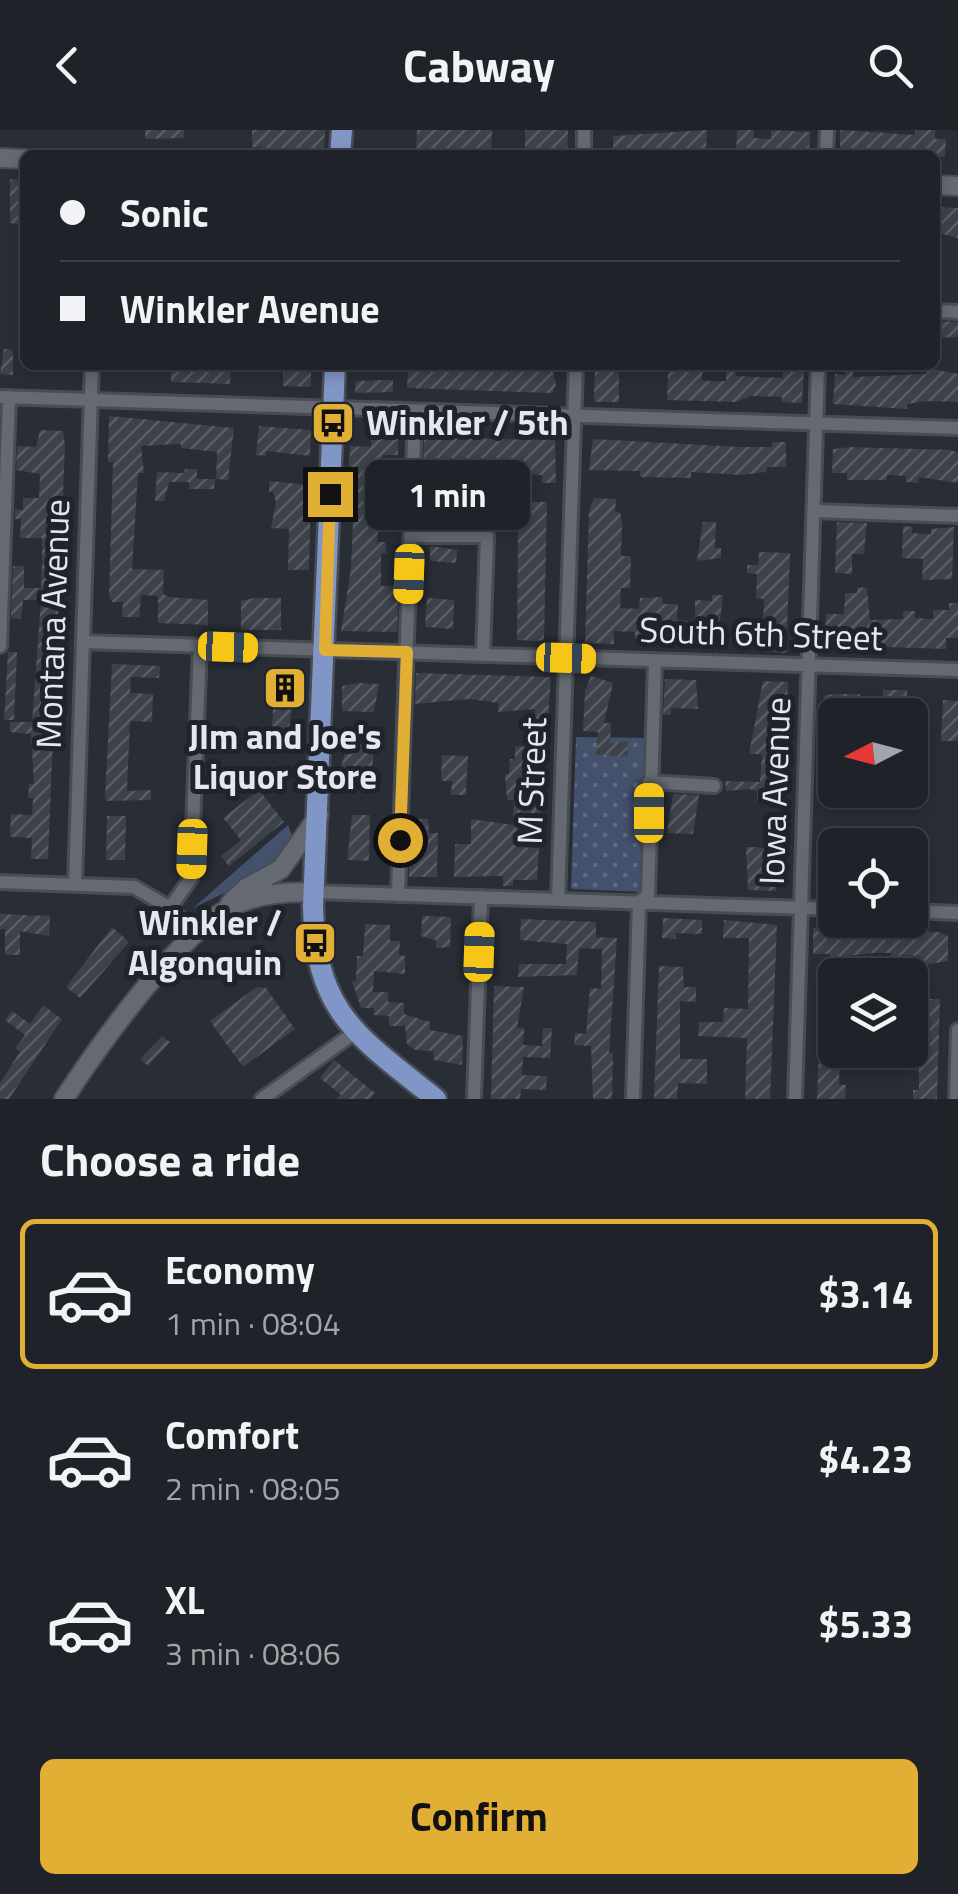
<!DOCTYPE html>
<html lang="en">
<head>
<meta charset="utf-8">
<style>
  :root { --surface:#1f2228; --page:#2c2f34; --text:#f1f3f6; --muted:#a1a4a8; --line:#3c3f45; --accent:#e1af34 }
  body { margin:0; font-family:"Titillium Web",sans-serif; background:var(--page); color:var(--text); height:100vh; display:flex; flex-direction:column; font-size:38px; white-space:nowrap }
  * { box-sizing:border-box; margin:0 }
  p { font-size:32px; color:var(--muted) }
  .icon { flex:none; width:55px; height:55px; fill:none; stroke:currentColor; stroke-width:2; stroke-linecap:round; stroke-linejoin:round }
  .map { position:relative; height:969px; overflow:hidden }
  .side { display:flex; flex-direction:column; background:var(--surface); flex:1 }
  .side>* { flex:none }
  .banner { position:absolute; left:20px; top:20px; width:920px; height:220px; border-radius:15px; box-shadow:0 5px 15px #0003,0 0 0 2px var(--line); display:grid; align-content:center; height:220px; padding:0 40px; background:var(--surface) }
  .needle { width:65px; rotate:264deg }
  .controls { position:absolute; left:818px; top:568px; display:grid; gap:20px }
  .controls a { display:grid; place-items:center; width:110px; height:110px; border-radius:15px; background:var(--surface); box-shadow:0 5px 15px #0003,0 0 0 2px var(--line); font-size:50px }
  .end { position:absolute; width:45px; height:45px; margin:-22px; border:12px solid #e1af34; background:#111; box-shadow:0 0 0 5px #111 }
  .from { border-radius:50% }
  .bubble { position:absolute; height:70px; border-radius:15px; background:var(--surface); box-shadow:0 5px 15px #0003,0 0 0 2px var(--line); font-size:32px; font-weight:700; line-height:70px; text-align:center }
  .car { position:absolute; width:30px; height:60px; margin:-30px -15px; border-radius:12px; box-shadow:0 0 8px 2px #0007; background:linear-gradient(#f5c518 24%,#345 0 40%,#f5c518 0 76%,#345 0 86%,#f5c518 0) }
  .banner b { display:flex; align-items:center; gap:35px; height:95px; font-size:38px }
  .banner b+b { border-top:2px solid var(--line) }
  .banner i { width:25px; height:25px; background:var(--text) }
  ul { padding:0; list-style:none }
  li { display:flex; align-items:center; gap:30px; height:150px; margin:0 20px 15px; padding:0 20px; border:5px solid transparent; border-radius:15px }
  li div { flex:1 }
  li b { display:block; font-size:38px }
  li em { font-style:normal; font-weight:700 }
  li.selected { border-color:var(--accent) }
  li>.icon { width:90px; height:90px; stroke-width:1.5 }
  h2 { padding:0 40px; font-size:45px; line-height:120px }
  .action { display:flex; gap:20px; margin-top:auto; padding:20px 40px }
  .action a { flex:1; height:115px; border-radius:15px; background:var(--accent); color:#111; font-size:40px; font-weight:700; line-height:115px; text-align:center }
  header { display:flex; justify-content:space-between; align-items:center; height:130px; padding:0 40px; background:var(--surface); font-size:45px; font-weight:700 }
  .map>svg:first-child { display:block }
</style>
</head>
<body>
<header><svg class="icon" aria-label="back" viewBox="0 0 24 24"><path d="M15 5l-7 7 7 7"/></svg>Cabway<svg class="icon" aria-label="search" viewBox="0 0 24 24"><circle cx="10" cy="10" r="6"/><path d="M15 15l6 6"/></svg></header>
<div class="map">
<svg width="958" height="969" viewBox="0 0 958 969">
  <defs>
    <pattern id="park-dots" width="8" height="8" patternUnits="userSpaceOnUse" patternTransform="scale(2.5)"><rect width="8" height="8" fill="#44516c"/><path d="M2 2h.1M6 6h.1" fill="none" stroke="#5f6a81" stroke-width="1.8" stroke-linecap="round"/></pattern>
    <pattern id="building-hatch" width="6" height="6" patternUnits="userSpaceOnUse" patternTransform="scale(2.5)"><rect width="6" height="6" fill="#3d4149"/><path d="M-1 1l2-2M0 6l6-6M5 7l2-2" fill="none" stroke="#595c64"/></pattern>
  </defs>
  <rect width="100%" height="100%" fill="#292d35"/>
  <path fill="#44516c" d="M288,695L293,708L286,722L262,745L193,778Z"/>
  <path fill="url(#park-dots)" d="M576,607L647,608L644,762L571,759Z"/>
  <path fill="url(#building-hatch)" d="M145,0H184V8L145,9Z
    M252,0H325L324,22L252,17Z
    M417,0H492L491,22L416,24Z
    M525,0H568L567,25L525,20Z
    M707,0L706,25H613V6Z
    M737,0H754V8L771,9V0L810,2L809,25H736Z
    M840,0L915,5V0H935V9H946L945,27L840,25Z
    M10,49L25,50V95L10,93Z
    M935,77L958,78V108L935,102Z
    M935,191L958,192V207L935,208Z
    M4,219L13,220V245L0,244Z
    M170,235H231L230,254L171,252Z
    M283,235H311V257L283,256Z
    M408,235L553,241L556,255L552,263L407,258Z
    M595,235L619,238V272H594Z
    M845,235H854L853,247L927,244V238L958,244V272L925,271L907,274V279L833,274L835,244L845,245Z
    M668,237L703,238L702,250L708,251H726V240H736V246L783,248V240H804L802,273L782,272V267L751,266L735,272L667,270Z
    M381,250H393V262L355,263L356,251Z
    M109,286L234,298L228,350L216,349L217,322L181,318V314L141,316L144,343H138L132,439L164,440L163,464L169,467L208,470V495L158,493V466L141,465L139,487H122L123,472H112L109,467L113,332H108Z
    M259,296L311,300L310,326L266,321V326L256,325Z
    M371,297L399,298L398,325H383L381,353H388L387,367L382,366L377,412H386V423H381V456H399L397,502L341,501L351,438L354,366L347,365L350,316L371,317Z
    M40,300L63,301L65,316L48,729H31L32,708L10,707L11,684L32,685L33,668H28L29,654H34L31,604L10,602V592H32L41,470H23L21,489L11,488L13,436H24V458H41L42,429V408H20L21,389H15V379L23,380V368H39L40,344L16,340L17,316L36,317Z
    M424,307L542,310L543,307H555L556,353H542V345L502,344V336L485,335V341L470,344L431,340V336H423Z
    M593,309L740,317H772V312H786V337H767L766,342L742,345L691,342V348L640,347V341L589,340Z
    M850,317L951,320L958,323V353L919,347L918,353L906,352V346L887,345V350H847V343H832L833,319Z
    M185,339H197V349H215L214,359H189V352H169L164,371H155L157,342L184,343Z
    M269,351L311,355L309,440H288L289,399L271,398L276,372L273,362H269Z
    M594,368L616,369L615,382H620L622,393L621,426H631L630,458H621L620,478L639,479L640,468L662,467L663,474H678L677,490L695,491V470L712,471V465H723L718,508L635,509V502L614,501V514L585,513L589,381Z
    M525,372H547L544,510L536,511L517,510L518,400Z
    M703,392H716L715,418H721V428L697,431Z
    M837,392L867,393L864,424H852V444L835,443Z
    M903,396L912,397V403L931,404V399L954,397L952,449L922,450L923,429L902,428Z
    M430,416L457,420L456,433L430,431Z
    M759,422L790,423L786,523L762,521L764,469L756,468L757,444L747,443V435H758Z
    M857,457L867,458L870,490L903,489V481H915V488L933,489V480H949V473H958V508H946V519L829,515L825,511L826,484H844L845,463H857Z
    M254,468H281V500H241V471Z
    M427,468L454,470L453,499L425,497Z
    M8,522H17L14,590H4Z
    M112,534L160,536L159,548L131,547L130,563L153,564L152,592L130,591L127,661L151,660V670L107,671L105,667Z
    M416,543L551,547L547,604H543L541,683H536V696L517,697L516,717L539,718L537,750H513V756H503V746L454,747L455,714H471V689L513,695L514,670H507L505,644H509L510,629H515V616L534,617L535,579L498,582L499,573L469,569L415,574Z
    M275,544L296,545L287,616L281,618L253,615L254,597L272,598Z
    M591,546L613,553L604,593H611L610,613L628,611V627L596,625L598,602L583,601L585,561Z
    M665,549L696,550L698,579L671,578V585H663Z
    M763,551L788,552L785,640H789V652L784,651V672L757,671V661L749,659L726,661L725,651L760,652L762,624H749Z
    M359,553L379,554L374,582L342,581V556Z
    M883,560H907L908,585H882Z
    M832,564H860V585L823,580L824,566Z
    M943,570L958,571V611H941Z
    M347,614L374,615L372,643L340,642Z
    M442,625L468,626L466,665H451L452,651H441Z
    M259,660L284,692L229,736L221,726L241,710L223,688Z
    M673,664L699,665L693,704L667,703Z
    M352,685H370L369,731L347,730Z
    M107,686H126L125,730H106Z
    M418,689H428L429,703H438L437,747H409V723H418Z
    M821,704H846V715H835V728L820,726Z
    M746,717L778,718L776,761L748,760Z
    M0,784L50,786L49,806L20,801V825H5V799H0Z
    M422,786L451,787L450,817L436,818V810L421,806Z
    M663,788L702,790V804L676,803V809L662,808Z
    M521,789L596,792V807L617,808L609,923H613L612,969H593L591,916L574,915L575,903L586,904L590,858L601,859L602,819L579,818L577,845L518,847L519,834H566L567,814L520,810Z
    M724,790L777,795L770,969H745L747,908L698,906L699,892H723L724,878L748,879L749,808H723Z
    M365,794L390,795V811H400L399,825L405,826V844L374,841L373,862H388V872L404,873V884L430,892V900L463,906L462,935L434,930L433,921L415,920L407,914L405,896H389V886L374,885V878H361L352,851H356L357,826H363Z
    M112,797L129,812L80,868L66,857Z
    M813,798L938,802L948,806V831L923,835L920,826L901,825L900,835L890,834L891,823H873L830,828V824H813Z
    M659,836L683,837L684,857H696V872L680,871V929H707V954L678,953L677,969H654Z
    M494,856L524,857L517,898H524L523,915L542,916L543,898H552L550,928L523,927L522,945L547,946L546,960L521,959L520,969H491Z
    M257,857L266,858L295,899L243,937L210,891Z
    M821,867H835V920H840L839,955H846L845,969H817Z
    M918,869H940L937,969H913V960H919Z
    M43,875L62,889L9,969H0V953L20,922L15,918L25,905L5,890L12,881L30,894Z
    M162,906L170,912L148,936L140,929Z
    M334,930L375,963L370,969H337L341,965L320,948Z"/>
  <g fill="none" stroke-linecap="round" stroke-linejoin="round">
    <g stroke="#494c52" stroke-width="18">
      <path id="minor" d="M584,25V0
        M826,25L827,0
        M935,181L958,182
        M0,267L958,298
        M814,381L958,386
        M411,406H487L483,525
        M83,512L958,540
        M0,516L9,267
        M649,652L714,656
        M0,752L134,757L170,778L196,805
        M75,754L92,235
        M315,762L835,779
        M398,765L415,281
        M558,770L576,235
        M170,778L191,748L200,516
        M910,781L958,783
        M262,969L354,903
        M474,969L481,767
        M633,969L639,772L648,765L655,531
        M795,969L818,235
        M956,969L958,900"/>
    </g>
    <g stroke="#494c52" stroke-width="22">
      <path id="secondary" d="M0,28L25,29
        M935,55L958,56
        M230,773L246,758L281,739L319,685
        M64,969C97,918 179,803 231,777C258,763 286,762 315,762"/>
    </g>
    <g stroke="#494c52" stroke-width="25">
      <path id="primary" d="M340,25L342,0
        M335,235L313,776C315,884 359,907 436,969"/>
    </g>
    <use href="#minor" stroke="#646972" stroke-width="12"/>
    <use href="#secondary" stroke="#646972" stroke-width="18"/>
    <use href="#primary" stroke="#8096c6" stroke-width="20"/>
  </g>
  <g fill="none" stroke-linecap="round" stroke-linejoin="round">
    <path stroke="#e1af34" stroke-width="12" d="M330,364L325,520L407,522L400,710"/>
  </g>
  <defs>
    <g id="bus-square" transform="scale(2.25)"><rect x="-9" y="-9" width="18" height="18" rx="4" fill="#e1af34" stroke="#20232b"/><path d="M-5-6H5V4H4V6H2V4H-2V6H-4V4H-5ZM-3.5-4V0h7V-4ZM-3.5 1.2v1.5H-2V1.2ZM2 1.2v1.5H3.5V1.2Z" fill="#111"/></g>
    <g id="building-square" transform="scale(2.25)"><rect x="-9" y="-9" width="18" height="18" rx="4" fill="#e1af34" stroke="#20232b"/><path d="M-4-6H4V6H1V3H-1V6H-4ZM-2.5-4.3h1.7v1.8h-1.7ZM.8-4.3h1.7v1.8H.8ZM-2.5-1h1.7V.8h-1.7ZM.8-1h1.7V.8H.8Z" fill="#111"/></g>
  </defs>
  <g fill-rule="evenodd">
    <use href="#bus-square" x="333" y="293"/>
    <use href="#building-square" x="285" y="558"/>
    <use href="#bus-square" x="315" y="813"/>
  </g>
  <g text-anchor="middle" stroke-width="10" stroke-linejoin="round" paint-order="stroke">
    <g font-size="35" font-weight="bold" fill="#e5e7ed" stroke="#20232b" text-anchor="start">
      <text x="366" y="305">Winkler / 5th</text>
      <text x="285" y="619" text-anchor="middle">JIm and Joe's<tspan x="285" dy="40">Liquor Store</tspan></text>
      <text x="282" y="805" text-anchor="end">Winkler /<tspan x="282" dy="40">Algonquin</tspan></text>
    </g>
    <g font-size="35" fill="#e5e7ed" stroke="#20232b">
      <text transform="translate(53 494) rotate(-88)" y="12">Montana Avenue</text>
      <text transform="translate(761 504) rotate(2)" y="12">South 6th Street</text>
      <text transform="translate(532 651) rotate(-88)" y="12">M Street</text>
      <text transform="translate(775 661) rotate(-88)" y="12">Iowa Avenue</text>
    </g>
  </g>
</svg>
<div class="controls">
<a><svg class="needle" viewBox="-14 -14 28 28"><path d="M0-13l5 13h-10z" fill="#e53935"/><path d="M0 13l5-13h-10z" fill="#a1a4a8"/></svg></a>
<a><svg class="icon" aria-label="locate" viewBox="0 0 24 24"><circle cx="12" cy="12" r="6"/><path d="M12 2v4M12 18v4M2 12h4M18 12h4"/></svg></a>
<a><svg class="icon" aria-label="layers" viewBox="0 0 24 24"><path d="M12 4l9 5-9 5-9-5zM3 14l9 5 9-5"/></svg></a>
</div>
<i class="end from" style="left:400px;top:710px"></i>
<i class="end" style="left:330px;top:364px"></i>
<div class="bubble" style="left:365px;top:330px;width:165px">1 min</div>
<i class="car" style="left:409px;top:444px;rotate:182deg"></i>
<i class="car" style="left:228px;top:517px;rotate:92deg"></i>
<i class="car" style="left:566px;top:528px;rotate:92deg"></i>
<i class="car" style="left:649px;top:683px;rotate:0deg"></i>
<i class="car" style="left:192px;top:719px;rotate:182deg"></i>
<i class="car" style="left:479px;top:822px;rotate:2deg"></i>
<div class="banner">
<b><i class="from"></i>Sonic</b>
<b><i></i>Winkler Avenue</b>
</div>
</div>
<section class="side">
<h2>Choose a ride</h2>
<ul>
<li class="selected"><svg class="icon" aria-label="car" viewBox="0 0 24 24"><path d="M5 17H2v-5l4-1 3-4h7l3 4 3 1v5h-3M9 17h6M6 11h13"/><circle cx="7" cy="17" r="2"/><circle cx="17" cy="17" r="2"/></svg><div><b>Economy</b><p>1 min · 08:04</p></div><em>$3.14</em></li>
<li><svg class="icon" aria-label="car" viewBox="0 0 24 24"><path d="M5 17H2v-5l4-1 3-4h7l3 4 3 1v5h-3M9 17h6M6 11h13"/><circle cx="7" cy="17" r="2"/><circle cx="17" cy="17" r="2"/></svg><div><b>Comfort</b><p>2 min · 08:05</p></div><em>$4.23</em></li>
<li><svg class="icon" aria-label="car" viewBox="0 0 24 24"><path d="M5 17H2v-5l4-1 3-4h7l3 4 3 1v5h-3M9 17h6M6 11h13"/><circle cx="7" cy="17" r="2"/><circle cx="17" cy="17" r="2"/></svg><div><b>XL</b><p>3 min · 08:06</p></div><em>$5.33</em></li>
</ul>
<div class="action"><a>Confirm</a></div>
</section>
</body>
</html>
